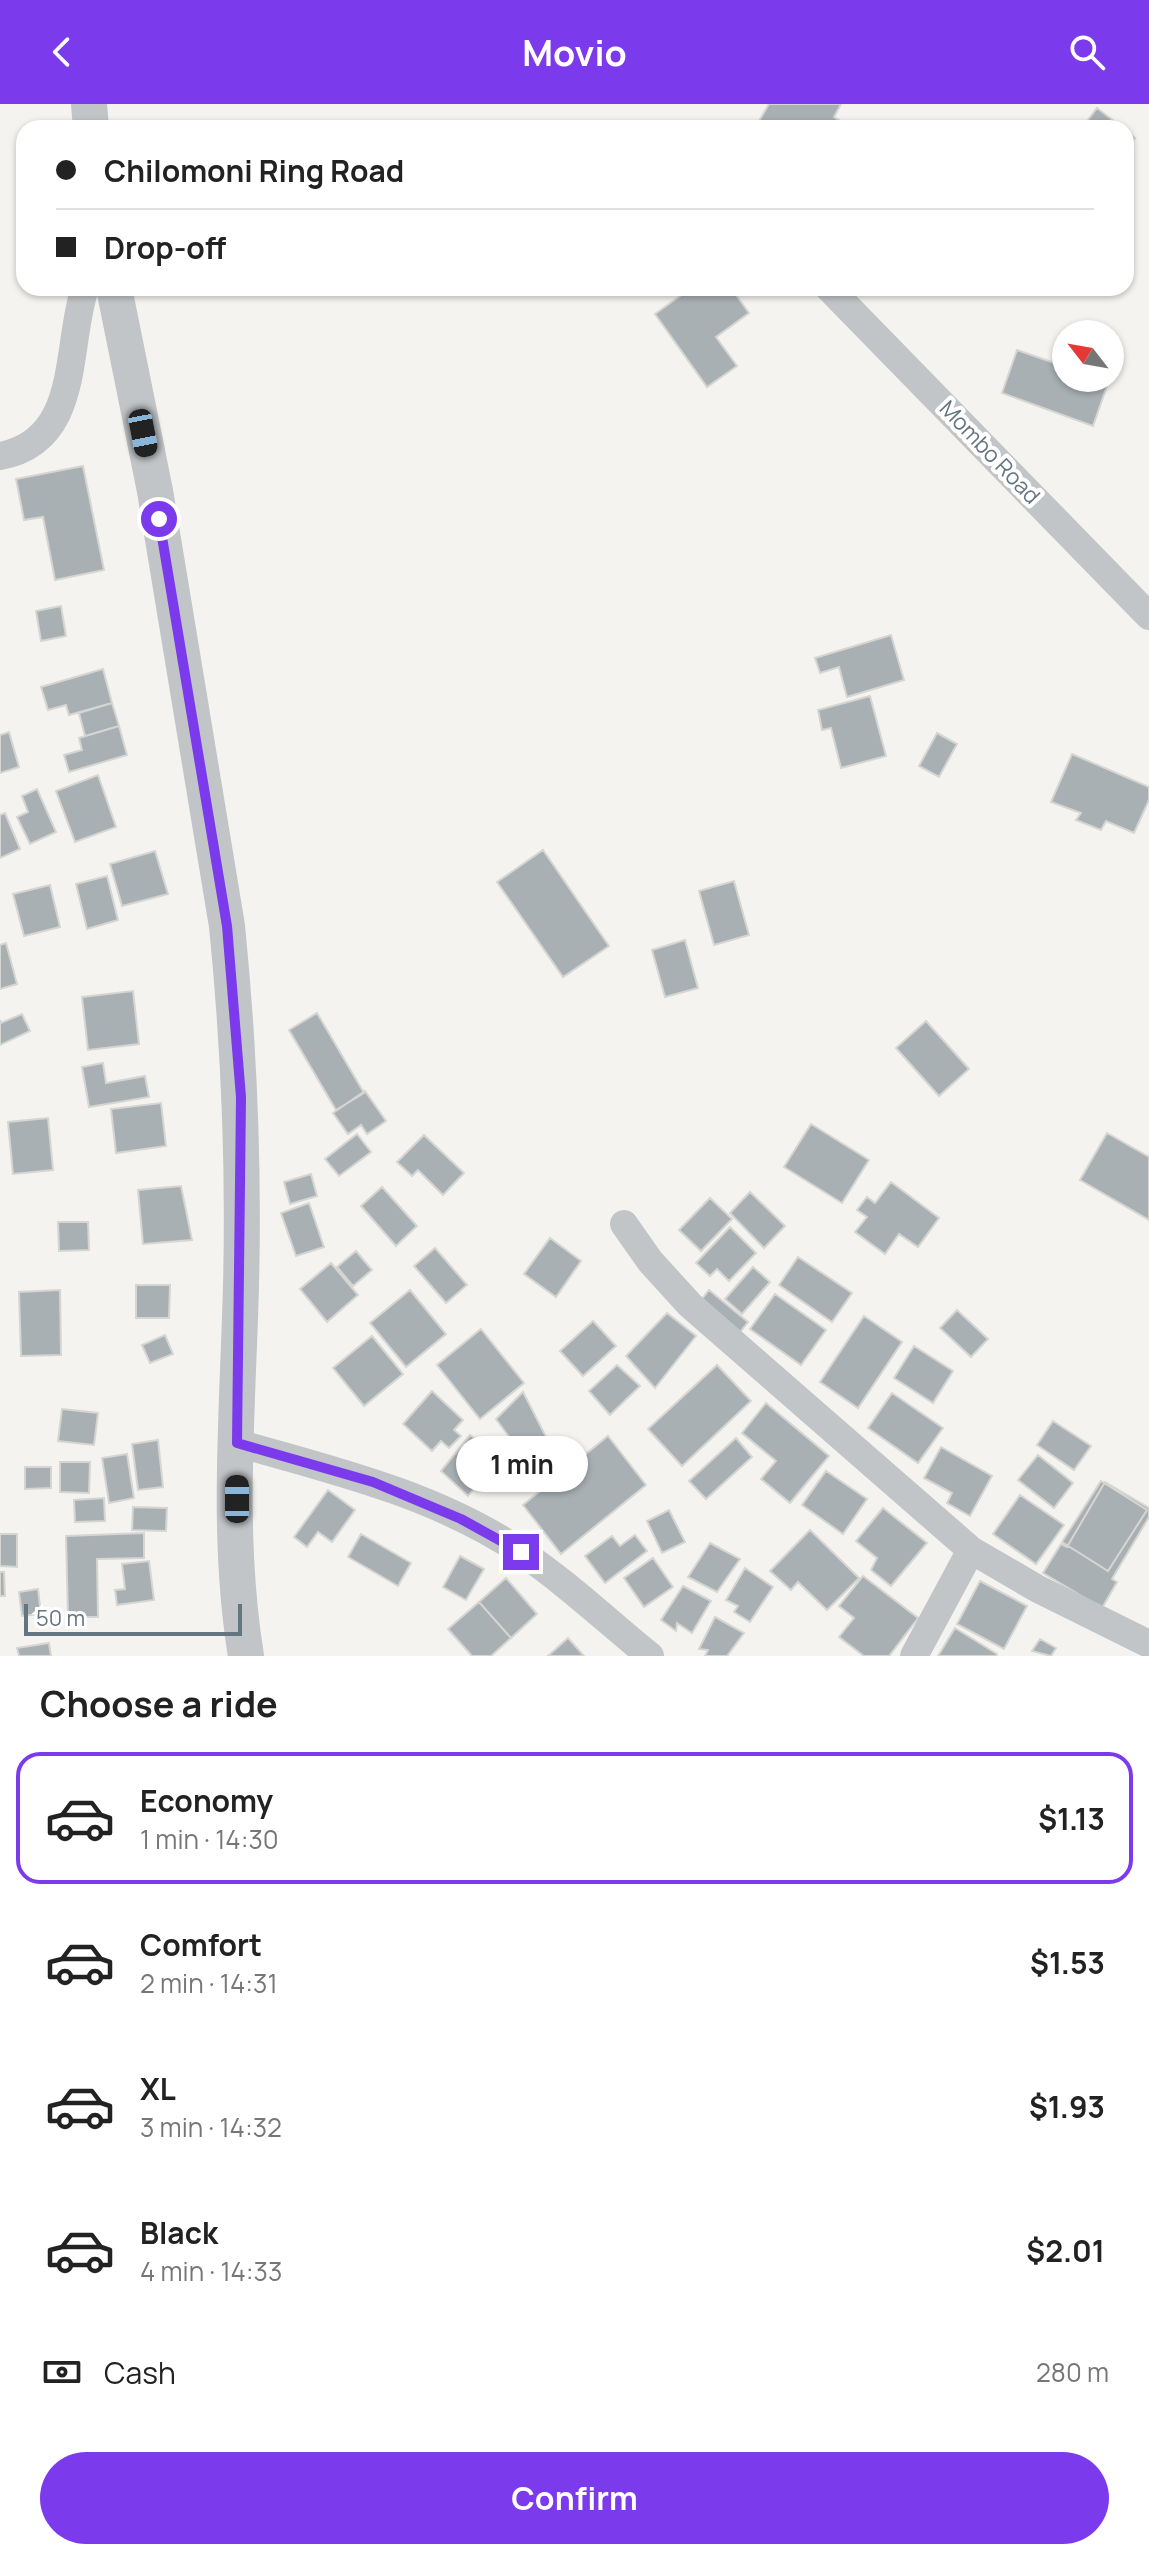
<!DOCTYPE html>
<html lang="en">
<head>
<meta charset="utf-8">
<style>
  :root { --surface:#fff; --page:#f6f6f6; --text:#222; --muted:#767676; --line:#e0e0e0; --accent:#7c3aed }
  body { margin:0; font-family:Manrope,sans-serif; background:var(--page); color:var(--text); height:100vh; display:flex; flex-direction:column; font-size:30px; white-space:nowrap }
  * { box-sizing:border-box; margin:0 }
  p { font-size:26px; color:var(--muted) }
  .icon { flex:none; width:44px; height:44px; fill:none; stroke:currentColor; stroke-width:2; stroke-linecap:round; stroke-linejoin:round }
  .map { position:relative; height:1552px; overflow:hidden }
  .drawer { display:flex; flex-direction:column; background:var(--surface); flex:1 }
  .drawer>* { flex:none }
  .banner { position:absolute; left:16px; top:16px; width:1118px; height:176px; border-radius:24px; box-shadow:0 2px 6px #0004; display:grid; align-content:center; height:176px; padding:0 40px; background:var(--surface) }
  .needle { width:52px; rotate:301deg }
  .fabs { position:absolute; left:1052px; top:216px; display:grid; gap:16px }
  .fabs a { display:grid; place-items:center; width:72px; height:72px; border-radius:50%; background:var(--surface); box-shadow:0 2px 6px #0004; font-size:40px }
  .scale { position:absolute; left:24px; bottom:20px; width:218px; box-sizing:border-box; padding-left:8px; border:4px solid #637580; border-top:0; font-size:22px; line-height:28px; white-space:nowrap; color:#637580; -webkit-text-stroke:6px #fff; paint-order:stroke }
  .end { position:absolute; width:36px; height:36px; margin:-18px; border:10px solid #7c3aed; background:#fff; box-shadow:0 0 0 4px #fff }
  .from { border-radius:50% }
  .bubble { position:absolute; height:56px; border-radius:28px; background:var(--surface); box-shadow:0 2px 6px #0004; font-size:26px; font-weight:700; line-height:56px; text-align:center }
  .car { position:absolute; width:24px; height:48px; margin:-24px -12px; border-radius:10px; box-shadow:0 0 6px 2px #0007; background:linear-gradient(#222 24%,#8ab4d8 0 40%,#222 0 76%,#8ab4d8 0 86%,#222 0) }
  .banner b { display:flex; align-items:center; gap:28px; height:76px; font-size:30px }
  .banner b+b { border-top:2px solid var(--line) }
  .banner i { width:20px; height:20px; background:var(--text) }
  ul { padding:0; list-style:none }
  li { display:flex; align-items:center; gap:24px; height:132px; margin:0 16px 12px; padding:0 24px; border:4px solid transparent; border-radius:24px }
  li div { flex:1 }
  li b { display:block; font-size:30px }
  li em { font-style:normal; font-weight:700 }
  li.active { border-color:var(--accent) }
  li>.icon { width:72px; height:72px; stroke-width:1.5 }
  h2 { padding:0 40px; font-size:36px; line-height:96px }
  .pay { display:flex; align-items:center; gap:20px; height:88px; padding:0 40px; font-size:30px }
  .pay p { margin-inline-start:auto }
  .button { display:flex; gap:16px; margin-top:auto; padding:16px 40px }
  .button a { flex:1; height:92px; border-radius:48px; background:var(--accent); color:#fff; font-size:32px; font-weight:700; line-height:92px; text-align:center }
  header { display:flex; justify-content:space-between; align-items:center; height:104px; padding:0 40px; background:var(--accent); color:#fff; font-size:36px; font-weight:700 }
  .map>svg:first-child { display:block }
</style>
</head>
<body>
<header><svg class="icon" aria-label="back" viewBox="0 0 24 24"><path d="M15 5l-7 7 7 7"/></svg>Movio<svg class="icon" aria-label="search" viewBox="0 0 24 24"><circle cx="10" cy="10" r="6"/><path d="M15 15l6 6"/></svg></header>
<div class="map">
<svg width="1149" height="1552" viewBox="0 0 1149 1552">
  <rect width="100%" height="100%" fill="#f4f3ef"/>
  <path fill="#a8b0b4" stroke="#d5d5d2" stroke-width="2" d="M769,0H841L834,13L853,24H755Z
    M1097,4L1123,24H1091L1085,20Z
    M1126,26L1135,34L1126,45Z
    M691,184H731L749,209L716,233L737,262L707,283L655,210Z
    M1017,246L1066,263V274H1096L1108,279L1093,322L1002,289Z
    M83,362L104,466L55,476L43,413L24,416L16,375Z
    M61,502L66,532L41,537L36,507Z
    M891,531L904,576L847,593L839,563L820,569L815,554Z
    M103,565L112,599L69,611L66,601L48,606L41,583Z
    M870,592L886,652L841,664L831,624L822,626L818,606Z
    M112,599L119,622L85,632L79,609Z
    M119,622L127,651L69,668L64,651L82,646L79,634Z
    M9,628L19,663L0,669V631Z
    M937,629L957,640L939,673L919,662Z
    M1072,650L1149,683V696L1134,729L1106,717L1101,726L1076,716L1081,709L1051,698Z
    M98,671L116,723L75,738L56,687Z
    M37,685L56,728L30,740L17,713L28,708L22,692Z
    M5,709L20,745L0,754V711Z
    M543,746L609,842L563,873L497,778Z
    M155,747L168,790L122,802L110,760Z
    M107,772L118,816L87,825L76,780Z
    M734,777L749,831L714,841L699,787Z
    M50,781L60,823L24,832L13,790Z
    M685,836L698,884L665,893L652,846Z
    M6,839L17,880L0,885V841Z
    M133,887L139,940L88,946L82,893Z
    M317,909L364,989L336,1006L289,926Z
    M22,910L30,927L0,941V916L1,919Z
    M926,917L969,965L939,992L896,944Z
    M103,959L106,979L145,972L149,993L89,1003L82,963Z
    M365,987L386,1017L367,1030L361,1021L348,1030L333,1009Z
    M161,999L166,1042L116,1049L111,1005Z
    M48,1014L53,1066L13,1070L8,1018Z
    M811,1020L869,1056L842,1099L784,1063Z
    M1107,1029L1149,1053V1116L1080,1076Z
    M357,1030L371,1048L339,1072L325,1055Z
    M424,1031L464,1069L443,1091L418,1066L412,1072L397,1058Z
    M311,1070L317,1092L290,1100L284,1078Z
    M891,1078L939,1114L918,1143L899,1130L885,1150L855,1128L867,1113L857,1106L867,1093L875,1099Z
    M181,1082L192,1136L143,1140L138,1086Z
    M382,1083L417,1122L396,1142L361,1102Z
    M750,1088L785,1122L764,1144L730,1109Z
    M710,1094L732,1115L701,1147L679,1126Z
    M309,1099L324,1143L296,1152L281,1109Z
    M58,1118H88L89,1146L59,1147Z
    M730,1123L756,1149L729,1177L717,1165L710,1172L696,1159Z
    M550,1134L581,1157L556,1193L524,1170Z
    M435,1144L467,1181L446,1199L414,1162Z
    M356,1147L372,1166L353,1182L337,1163Z
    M798,1153L852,1189L832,1218L779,1181Z
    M331,1159L358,1191L327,1218L300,1185Z
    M753,1163L770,1178L742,1210L725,1195Z
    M136,1181H170L169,1214H136Z
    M60,1186L61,1251L21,1252L19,1188Z
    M410,1186L446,1230L406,1263L370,1219Z
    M709,1186L748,1218L737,1232L698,1200Z
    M775,1190L826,1226L801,1261L750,1225Z
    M957,1206L988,1235L971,1253L940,1224Z
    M667,1209L696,1232L655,1284L626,1252Z
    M864,1212L902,1238L858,1304L820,1278Z
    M593,1217L616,1242L583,1272L560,1247Z
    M481,1225L524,1279L480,1315L437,1261Z
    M165,1231L173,1250L150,1259L142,1241Z
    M372,1232L403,1270L364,1302L333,1264Z
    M914,1242L953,1267L933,1299L894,1274Z
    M617,1261L640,1282L610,1311L589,1287Z
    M717,1261L751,1297L682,1362L648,1325Z
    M432,1287L463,1316L454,1326L461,1332L449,1344L441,1337L432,1347L403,1320Z
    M523,1288L559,1358L537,1371L496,1315Z
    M892,1289L943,1324L918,1359L868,1324Z
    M766,1299L829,1352L790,1399L761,1375L776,1357L742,1329Z
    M62,1305L98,1309L94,1341L58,1337Z
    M1053,1317L1091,1342L1074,1366L1037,1341Z
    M470,1331L499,1353L468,1392L441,1367Z
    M608,1332L646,1381L561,1450L523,1401Z
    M736,1334L752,1353L706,1395L689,1377Z
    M158,1336L163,1383L138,1386L132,1340Z
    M941,1343L992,1372L970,1412L947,1399L952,1389L924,1374Z
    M127,1350L134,1394L109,1399L102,1354Z
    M1038,1351L1073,1379L1054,1404L1018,1376Z
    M60,1358H90L89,1389L60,1388Z
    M25,1363H51V1384L25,1385Z
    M826,1367L867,1395L843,1430L802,1401Z
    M1101,1377L1147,1406L1108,1467L1062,1438Z
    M1105,1378L1149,1404V1413L1112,1475L1117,1478L1102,1504L1043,1469L1061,1440L1067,1443Z
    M328,1386L355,1406L332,1438L318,1428L307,1443L294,1433Z
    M1020,1391L1064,1421L1036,1460L993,1430Z
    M104,1394L105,1417L75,1418L74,1396Z
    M133,1403L167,1404L166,1427L132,1426Z
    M883,1404L927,1439L891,1482L871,1466L877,1454L856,1437Z
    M669,1406L685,1438L662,1449L647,1417Z
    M810,1426L859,1474L827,1506L798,1478L791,1486L770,1467Z
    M144,1429V1454L97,1455L98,1513H68L66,1432Z
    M0,1430H17V1463L0,1462Z
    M361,1430L411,1459L398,1482L348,1453Z
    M635,1431L647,1447L605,1479L585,1452L612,1432L620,1442Z
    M710,1439L740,1455L717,1488L688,1473Z
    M460,1452L484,1465L466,1496L443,1483Z
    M653,1454L673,1483L644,1503L624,1474Z
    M149,1457L154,1496L117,1501L115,1486L125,1485L122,1460Z
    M745,1464L773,1483L750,1518L734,1508L738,1502L726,1496Z
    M0,1468H4L5,1492H0Z
    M863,1472L918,1514L889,1552H864L839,1533L854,1514L839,1502Z
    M506,1474L537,1510L511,1534L479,1498Z
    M980,1477L1027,1502L1004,1545L957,1520Z
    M683,1482L711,1497L692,1529L677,1519L676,1527L661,1516Z
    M38,1485L41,1510L22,1512L19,1488Z
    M479,1498L511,1534L491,1552H472L448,1525Z
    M715,1513L744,1529L727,1552H705L708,1546L699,1545Z
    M955,1524L997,1550L996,1552H938Z
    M568,1534L584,1552H548Z
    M1040,1535L1056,1544L1051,1552L1032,1547Z
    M49,1539L51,1552H19L17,1544Z"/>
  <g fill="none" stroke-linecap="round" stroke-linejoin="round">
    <path stroke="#c1c5c7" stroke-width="28" d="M829,184L1149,512
      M0,352C82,337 65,243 85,184
      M624,1120L650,1157L690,1201L971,1446L1038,1485L1149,1540
      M237,1339C333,1366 437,1391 521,1448C567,1479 608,1518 650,1552
      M914,1552L971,1446"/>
    <path stroke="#c1c5c7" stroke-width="36" d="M89,0L91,24
      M114,184L155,387L227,822C239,942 244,1060 241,1181C238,1304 226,1430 246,1552"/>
  </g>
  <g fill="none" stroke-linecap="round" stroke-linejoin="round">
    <path stroke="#7c3aed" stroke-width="10" d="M159,415L227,822L241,993L237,1339L373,1378L461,1415L521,1448"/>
  </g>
  <g text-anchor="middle" stroke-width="8" stroke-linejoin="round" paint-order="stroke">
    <g font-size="22" fill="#637580" stroke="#fff">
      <text transform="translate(990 348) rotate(46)" y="8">Mombo Road</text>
    </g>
  </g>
</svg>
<div class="fabs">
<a><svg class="needle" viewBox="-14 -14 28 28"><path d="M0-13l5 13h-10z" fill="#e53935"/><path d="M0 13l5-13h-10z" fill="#767676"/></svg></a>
</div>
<div class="scale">50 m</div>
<i class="end from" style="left:159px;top:415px"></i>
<i class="end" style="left:521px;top:1448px"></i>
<div class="bubble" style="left:456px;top:1332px;width:132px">1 min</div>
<i class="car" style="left:143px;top:329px;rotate:169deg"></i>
<i class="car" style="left:237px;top:1395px;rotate:0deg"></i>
<div class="banner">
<b><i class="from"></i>Chilomoni Ring Road</b>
<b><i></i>Drop-off</b>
</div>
</div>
<section class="drawer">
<h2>Choose a ride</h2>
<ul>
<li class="active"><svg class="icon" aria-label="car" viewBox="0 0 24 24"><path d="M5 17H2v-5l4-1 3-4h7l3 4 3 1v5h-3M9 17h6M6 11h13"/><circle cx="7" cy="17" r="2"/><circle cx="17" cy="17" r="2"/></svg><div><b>Economy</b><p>1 min · 14:30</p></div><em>$1.13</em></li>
<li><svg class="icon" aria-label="car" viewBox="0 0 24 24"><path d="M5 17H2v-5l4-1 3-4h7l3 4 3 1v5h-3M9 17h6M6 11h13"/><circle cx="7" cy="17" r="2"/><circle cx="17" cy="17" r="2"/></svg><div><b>Comfort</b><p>2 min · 14:31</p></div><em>$1.53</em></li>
<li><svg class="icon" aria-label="car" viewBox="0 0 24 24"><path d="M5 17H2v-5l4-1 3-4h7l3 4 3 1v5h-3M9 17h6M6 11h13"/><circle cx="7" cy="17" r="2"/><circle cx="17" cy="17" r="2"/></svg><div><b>XL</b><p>3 min · 14:32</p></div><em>$1.93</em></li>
<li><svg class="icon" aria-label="car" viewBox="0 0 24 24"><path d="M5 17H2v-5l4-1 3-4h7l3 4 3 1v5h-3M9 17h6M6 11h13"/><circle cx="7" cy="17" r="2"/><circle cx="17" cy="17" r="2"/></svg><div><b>Black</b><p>4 min · 14:33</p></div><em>$2.01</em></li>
</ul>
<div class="pay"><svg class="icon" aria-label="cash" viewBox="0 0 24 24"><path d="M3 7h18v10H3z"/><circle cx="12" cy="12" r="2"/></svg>Cash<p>280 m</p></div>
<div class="button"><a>Confirm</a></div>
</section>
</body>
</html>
